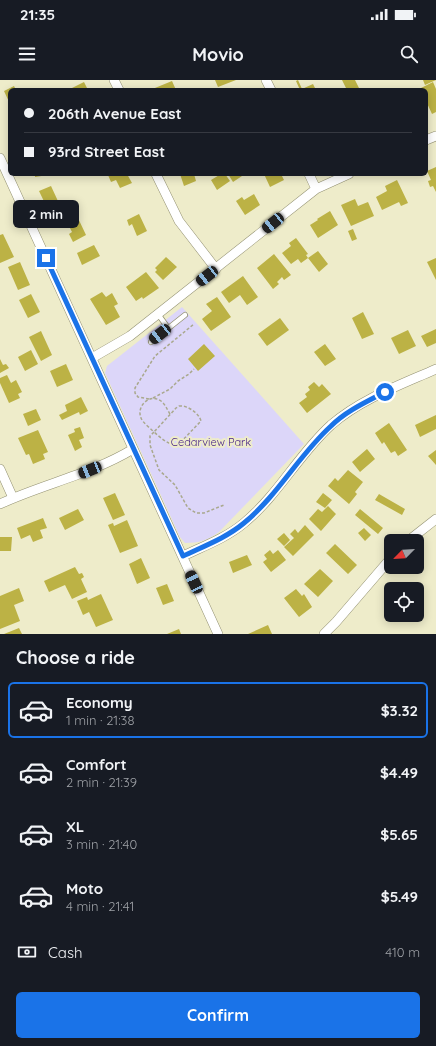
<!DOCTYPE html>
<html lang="en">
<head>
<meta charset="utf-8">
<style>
  :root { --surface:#171b24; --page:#20242c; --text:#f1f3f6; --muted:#9ea1a6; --line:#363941; --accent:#1a73e8 }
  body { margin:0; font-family:Quicksand,sans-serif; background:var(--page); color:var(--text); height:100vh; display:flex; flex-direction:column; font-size:15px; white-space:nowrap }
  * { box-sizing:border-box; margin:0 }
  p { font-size:13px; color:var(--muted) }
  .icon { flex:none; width:22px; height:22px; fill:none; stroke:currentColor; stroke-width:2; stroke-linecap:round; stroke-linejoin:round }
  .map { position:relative; height:554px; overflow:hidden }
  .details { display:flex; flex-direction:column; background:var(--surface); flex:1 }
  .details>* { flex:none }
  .top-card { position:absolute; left:8px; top:8px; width:420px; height:88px; border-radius:6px; box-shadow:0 2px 10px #0003; display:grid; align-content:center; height:88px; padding:0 16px; background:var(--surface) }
  .needle { width:26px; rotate:246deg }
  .fabs { position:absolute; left:384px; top:454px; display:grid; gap:8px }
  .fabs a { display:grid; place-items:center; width:40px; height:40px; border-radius:6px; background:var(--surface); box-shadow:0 2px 10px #0003; font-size:20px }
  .end { position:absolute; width:18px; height:18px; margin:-9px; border:5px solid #1a73e8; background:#fff; box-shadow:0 0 0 2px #fff }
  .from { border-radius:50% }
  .bubble { position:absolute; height:28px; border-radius:6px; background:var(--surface); box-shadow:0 2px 10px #0003; font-size:13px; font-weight:700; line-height:28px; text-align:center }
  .car { position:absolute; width:12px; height:24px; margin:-12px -6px; border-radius:5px; box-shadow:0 0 3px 1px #0007; background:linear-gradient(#222 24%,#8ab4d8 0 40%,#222 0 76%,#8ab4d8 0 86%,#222 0) }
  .top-card b { display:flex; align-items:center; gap:14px; height:38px; font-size:15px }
  .top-card b+b { border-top:1px solid var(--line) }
  .top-card i { width:10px; height:10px; background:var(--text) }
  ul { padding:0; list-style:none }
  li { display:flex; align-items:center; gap:12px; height:56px; margin:0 8px 6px; padding:0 8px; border:2px solid transparent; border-radius:6px }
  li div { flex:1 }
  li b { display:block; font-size:15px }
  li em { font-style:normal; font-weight:700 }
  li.selected { border-color:var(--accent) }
  li>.icon { width:36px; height:36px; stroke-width:1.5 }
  h2 { padding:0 16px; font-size:18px; line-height:48px }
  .pay { display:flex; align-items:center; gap:10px; height:44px; padding:0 16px; font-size:15px }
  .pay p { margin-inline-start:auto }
  .button { display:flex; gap:8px; margin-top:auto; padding:8px 16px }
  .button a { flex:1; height:46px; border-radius:6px; background:var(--accent); color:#fff; font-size:16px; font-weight:700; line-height:46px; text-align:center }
  .status { display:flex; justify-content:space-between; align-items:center; height:28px; padding:0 20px; background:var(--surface); direction:ltr }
  .status svg { height:11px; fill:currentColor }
  header { display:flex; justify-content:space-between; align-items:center; height:52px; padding:0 16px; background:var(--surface); font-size:18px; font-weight:700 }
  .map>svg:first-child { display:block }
</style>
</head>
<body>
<div class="status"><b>21:35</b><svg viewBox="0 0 49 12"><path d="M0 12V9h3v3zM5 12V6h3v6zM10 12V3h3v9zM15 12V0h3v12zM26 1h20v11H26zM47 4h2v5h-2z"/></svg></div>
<header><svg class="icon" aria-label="menu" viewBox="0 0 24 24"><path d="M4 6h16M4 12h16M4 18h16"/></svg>Movio<svg class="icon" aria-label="search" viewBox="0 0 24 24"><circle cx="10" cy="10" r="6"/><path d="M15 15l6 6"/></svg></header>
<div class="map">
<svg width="436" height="554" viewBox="0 0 436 554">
  <rect width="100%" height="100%" fill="#eeecca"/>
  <path fill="#dcd6f9" d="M182,227L304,364L219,452C208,460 199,463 185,463L180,457L105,293L107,286Z"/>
  <path fill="#bcb245" d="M215,0H236L218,7Z
    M298,0L302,9L313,4L316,10H300L296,1Z
    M342,0H355L360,10H347Z
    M423,0H436L425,5Z
    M172,1L176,10H150Z
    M84,2L88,10H68Z
    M433,2L436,9V32L432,34L426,21V10H422L421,8Z
    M14,6L16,10H10V24L4,11Z
    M436,87V112L433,106L430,107L428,101L431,100L427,91Z
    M35,94H48V95L35,97Z
    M109,94H127L132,103L120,108L116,100L111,102L108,95Z
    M180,94H194L196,101L184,106Z
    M221,94H225L230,101L217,110L211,100Z
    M228,94H241L242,96L233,102Z
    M264,94H281L284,100L270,107Z
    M397,100L408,123L401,126L399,122L382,130L376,117L387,111L385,106Z
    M51,106L63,132L52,138L39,111Z
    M254,114L260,125L245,135L236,121L242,117L244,120Z
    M355,119L358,126L368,122L374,136L351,146L341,125Z
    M330,131L338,145L318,158L310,145L318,140L317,139Z
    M139,134L147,151L137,156L132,144L129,146L127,140Z
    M77,136L86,155L73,162L69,154L72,152L67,142Z
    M353,149L357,159L352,161L348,151Z
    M3,154L14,177L0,183V155Z
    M296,158L308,174L306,175L308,178L301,183L298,179L291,184L282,173L291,166L289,163Z
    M94,165L100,176L82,185L77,173Z
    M318,171L328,184L319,192L308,178Z
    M274,174L291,195L284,200L282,197L277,202L279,204L273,209L257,188Z
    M166,177L177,187L163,200L155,192L157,190L155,188Z
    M436,178V200L427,182Z
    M20,182L30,205L18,210L8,187Z
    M146,192L159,208L143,219L142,217L136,221L126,207Z
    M243,196L258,217L247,225L240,215L229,223L221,212Z
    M102,212L106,217L112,213L118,224L114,226L120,237L106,245L90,219Z
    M31,214L40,232L28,238L19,220Z
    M217,217L231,237L211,251L202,239L212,231L206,224Z
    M363,232L374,254L362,259L352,238Z
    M280,238L289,250L267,266L258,254Z
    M436,249V263L427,267L421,256Z
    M408,250L416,266L399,274L391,258Z
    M41,251L52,275L41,281L29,257Z
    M204,264L215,276L198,291L188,279Z
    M325,264L336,279L325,286L314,272Z
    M31,270L38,284L25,291L18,277Z
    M0,279L3,285L6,284L9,288L0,293Z
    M66,284L73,300L57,307L50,291Z
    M7,295L11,303L16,300L22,312L18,314L20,318L9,323L0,303V298Z
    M314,302L319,307L322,304L331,314L307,333L299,323L307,317L305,314L310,310L308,307Z
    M81,317L88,331L80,335L79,332L62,340L59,335L67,331L65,325Z
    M36,329L41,340L28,346L23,334Z
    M436,335V349L420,357L415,345Z
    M389,343L407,370L398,376L395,371L391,373L384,362L382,364L375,353Z
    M80,347L84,358L79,360L82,367L75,371L68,355L75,352L74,349Z
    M38,350L48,372L43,374L45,379L33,384L29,374L26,375L18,358Z
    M367,369L375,379L360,392L352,382Z
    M436,370V385L428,376Z
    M348,390L363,402L355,412L357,414L349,424L328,406L335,398L338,401Z
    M115,413L125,435L113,440L103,418Z
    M323,413L332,420L325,428L316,422Z
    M379,414L405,429L402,435L375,420Z
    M328,426L336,434L321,451L309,439L318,429L322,432Z
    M78,429L84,440L65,450L59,438Z
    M360,429L383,448L378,454L355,435Z
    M43,438L47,448L40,450L43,458L33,462L30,455L21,459L17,448Z
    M127,440L138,466L120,473L108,445L113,443L114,446Z
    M305,445L314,455L293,476L284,467L294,458L290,454L295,449L298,453Z
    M364,448L371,455L365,461L358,453Z
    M284,453L290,460L284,466L277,459Z
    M0,457H12L11,471H0Z
    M335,464L357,485L348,494L326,473Z
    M270,470L273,474L278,470L286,480L271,492L263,482L267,479L264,475Z
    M247,475L252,485L233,493L229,482Z
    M141,478L150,498L137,504L129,484Z
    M75,487L79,494L82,493L84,497L81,499L87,512L72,519L65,505L49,512L44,501Z
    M320,489L333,501L318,517L304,504Z
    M167,504L174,521L163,525L156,508Z
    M19,508L24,521L14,525L20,541L0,549V516Z
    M296,509L302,516L304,514L312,527L299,537L284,518Z
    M101,514L113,540L96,547L89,532L83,535L77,521L87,517L88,520Z
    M268,545L272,554H248Z
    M19,548L22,554H4Z
    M179,549L181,554H167Z"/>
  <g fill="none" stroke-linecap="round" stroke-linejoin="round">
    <g stroke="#939172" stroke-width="6">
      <path id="lane" d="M158,234L168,248
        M151,262L185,235"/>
    </g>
    <g stroke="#939172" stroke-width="10">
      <path id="street" d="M114,0L119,10
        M266,0L271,10
        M426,60L436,56
        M0,78L218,554
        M156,94L179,141L216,189
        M309,94L316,109
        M92,278L130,256L316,109L349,94
        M0,389L13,418
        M0,424C43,404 92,394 133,369
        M408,461L436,439
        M183,476C204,466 226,458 244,443C278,415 299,374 331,345C361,319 400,305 436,289
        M324,554L336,542L391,478"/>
    </g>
    <path stroke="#a9a88d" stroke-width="1.5" stroke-dasharray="3 2" stroke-linecap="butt" d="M153,318L170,309L178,301L189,294L194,289
      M149,319L138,317L135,313V308L155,276L194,244
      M179,326C187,325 199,333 201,341L179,364C170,367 161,358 154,352L176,328Z
      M170,334C167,329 165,324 161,321C150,313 136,326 141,338C143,343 150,348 154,352L150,356V365L159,390L175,405L188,428L196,433H204L224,425"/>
    <use href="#lane" stroke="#fff" stroke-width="4.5"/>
    <use href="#street" stroke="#fff" stroke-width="9"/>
  </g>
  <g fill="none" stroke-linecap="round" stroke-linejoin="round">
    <path stroke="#1a73e8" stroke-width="5" d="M46,178L183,476C204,466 226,458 244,443C278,415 299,375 331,346C346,331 366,322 385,312"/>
  </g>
  <g text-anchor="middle" stroke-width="4" stroke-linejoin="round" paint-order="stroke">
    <g font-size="11" fill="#441e85" stroke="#eeecca">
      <text x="211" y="366">Cedarview Park</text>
    </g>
  </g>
</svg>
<div class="fabs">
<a><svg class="needle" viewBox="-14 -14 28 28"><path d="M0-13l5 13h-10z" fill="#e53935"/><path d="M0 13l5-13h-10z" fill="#9ea1a6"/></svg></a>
<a><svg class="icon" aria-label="locate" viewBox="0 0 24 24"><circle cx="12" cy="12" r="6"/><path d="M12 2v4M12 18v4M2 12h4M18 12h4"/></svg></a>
</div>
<i class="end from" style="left:385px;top:312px"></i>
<i class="end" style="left:46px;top:178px"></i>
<div class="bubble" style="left:13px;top:120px;width:66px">2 min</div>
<i class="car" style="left:273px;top:143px;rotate:231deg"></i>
<i class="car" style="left:207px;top:196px;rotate:232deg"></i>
<i class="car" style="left:160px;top:254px;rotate:232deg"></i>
<i class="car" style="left:90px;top:390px;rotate:248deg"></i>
<i class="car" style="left:194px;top:502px;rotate:335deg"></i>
<div class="top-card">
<b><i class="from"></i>206th Avenue East</b>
<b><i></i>93rd Street East</b>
</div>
</div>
<section class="details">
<h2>Choose a ride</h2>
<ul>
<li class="selected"><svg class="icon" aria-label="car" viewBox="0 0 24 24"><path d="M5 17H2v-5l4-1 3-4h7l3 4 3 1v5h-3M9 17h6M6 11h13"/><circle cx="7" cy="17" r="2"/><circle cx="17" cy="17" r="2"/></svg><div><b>Economy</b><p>1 min · 21:38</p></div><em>$3.32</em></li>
<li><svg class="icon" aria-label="car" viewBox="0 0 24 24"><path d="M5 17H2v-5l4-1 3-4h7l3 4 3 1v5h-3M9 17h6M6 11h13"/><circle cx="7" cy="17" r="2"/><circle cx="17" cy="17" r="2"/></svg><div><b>Comfort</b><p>2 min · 21:39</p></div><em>$4.49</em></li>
<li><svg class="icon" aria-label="car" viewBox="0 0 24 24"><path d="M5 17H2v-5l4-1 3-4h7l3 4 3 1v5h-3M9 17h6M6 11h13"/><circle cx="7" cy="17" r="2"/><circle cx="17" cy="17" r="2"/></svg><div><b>XL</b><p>3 min · 21:40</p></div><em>$5.65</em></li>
<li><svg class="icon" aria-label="car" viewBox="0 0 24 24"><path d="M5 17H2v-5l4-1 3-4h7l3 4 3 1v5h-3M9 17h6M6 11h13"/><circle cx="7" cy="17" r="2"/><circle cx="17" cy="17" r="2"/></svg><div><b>Moto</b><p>4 min · 21:41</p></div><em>$5.49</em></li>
</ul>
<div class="pay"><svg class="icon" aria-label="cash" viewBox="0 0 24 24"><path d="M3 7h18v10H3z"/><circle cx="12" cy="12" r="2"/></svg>Cash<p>410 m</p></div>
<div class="button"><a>Confirm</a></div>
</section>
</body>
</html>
